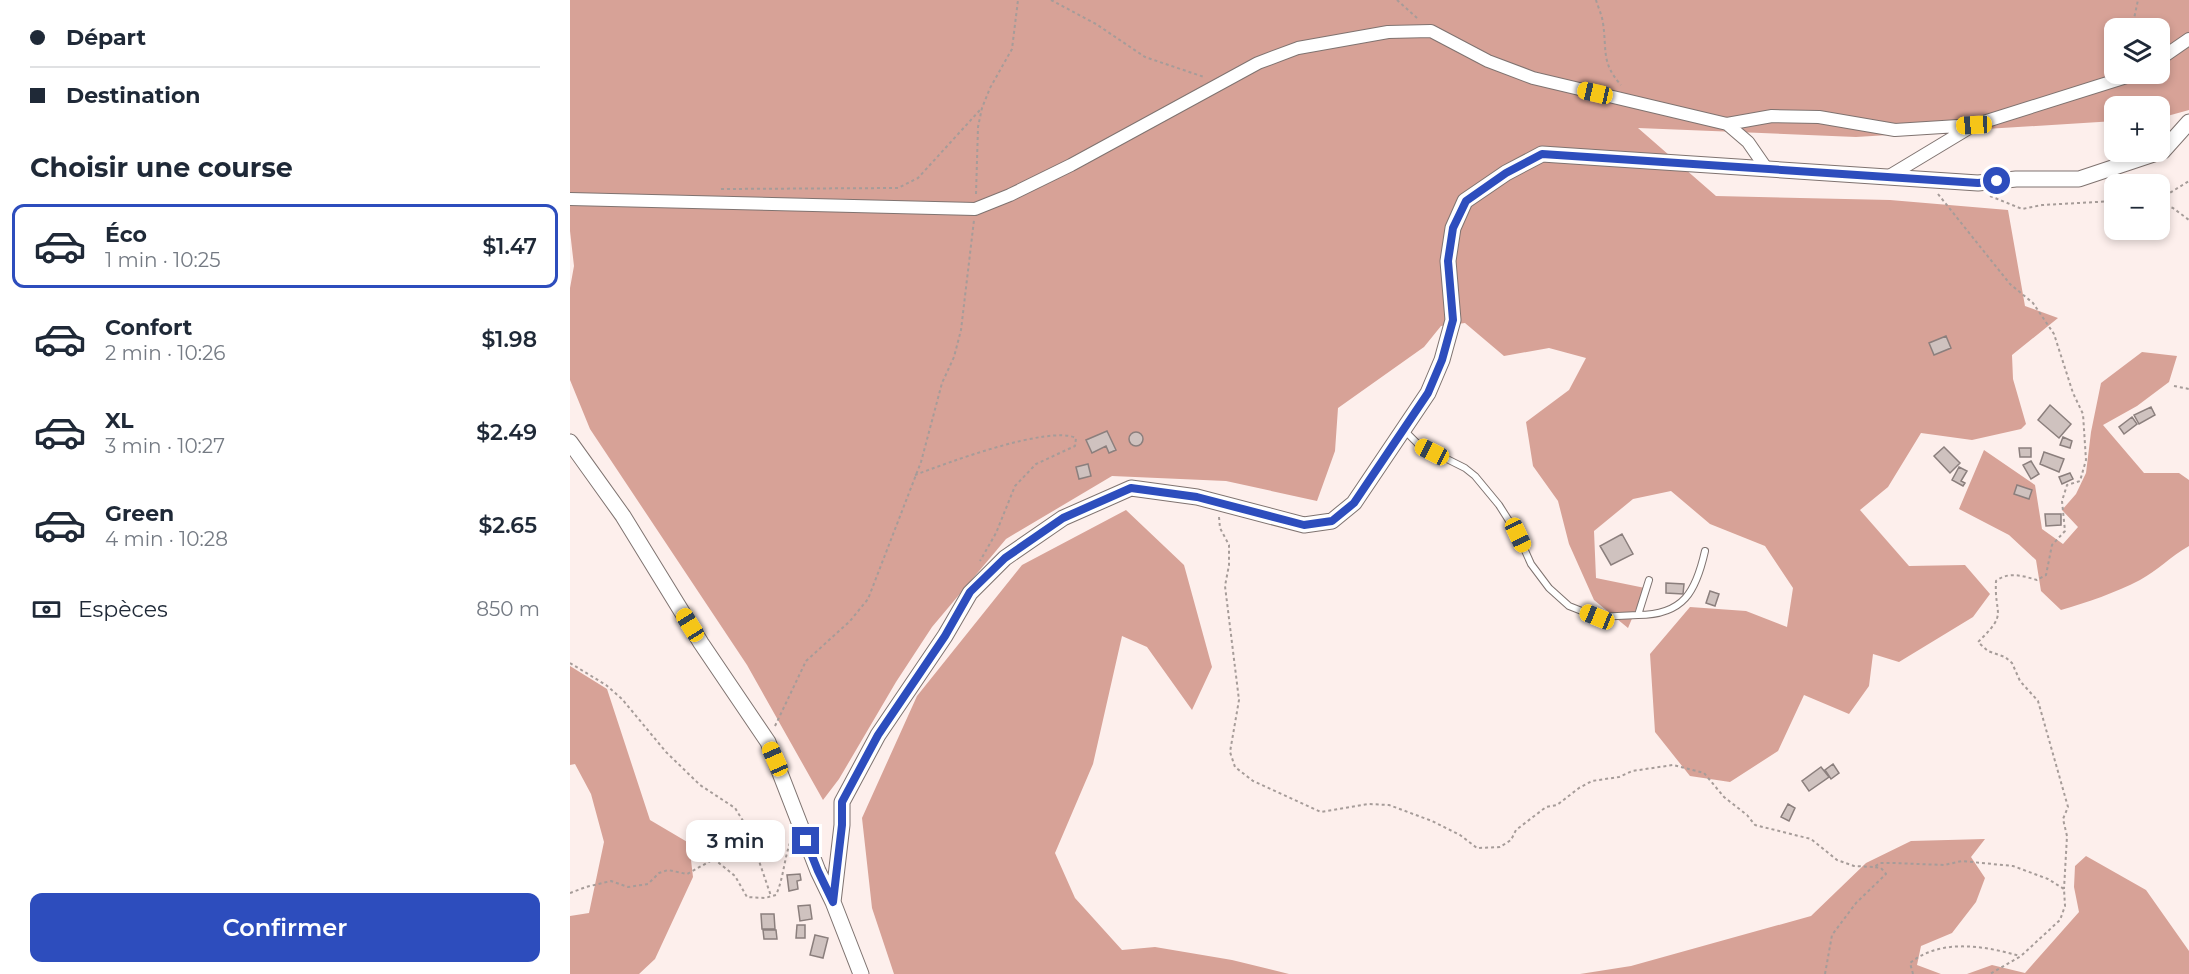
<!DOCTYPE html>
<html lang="fr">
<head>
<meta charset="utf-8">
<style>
  :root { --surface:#fff; --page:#f2f2f3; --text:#1f2937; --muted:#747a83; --line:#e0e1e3; --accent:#2d4dbd }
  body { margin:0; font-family:Montserrat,sans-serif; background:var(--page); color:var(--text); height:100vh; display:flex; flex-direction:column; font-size:22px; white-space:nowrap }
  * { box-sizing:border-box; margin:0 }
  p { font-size:20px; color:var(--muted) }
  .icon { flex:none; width:33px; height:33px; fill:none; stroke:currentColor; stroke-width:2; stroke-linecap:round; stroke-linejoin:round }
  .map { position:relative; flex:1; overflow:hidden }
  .details { display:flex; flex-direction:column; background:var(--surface); width:570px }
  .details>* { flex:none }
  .banner { display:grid; align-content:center; height:132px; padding:0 30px; background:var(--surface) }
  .fabs { position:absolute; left:1534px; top:18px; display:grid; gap:12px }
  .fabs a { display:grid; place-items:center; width:66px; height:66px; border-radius:12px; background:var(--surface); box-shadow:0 3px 9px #0003; font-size:30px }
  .end { position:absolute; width:27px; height:27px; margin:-14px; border:8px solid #2d4dbd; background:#fff; box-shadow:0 0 0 3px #fff }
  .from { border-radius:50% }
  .bubble { position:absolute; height:42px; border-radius:12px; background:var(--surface); box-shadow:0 3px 9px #0003; font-size:20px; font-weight:600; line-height:42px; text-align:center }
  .car { position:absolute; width:18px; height:36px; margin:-18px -9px; border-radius:8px; box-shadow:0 0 4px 2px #0007; background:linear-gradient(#f5c518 24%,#345 0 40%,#f5c518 0 76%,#345 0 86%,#f5c518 0) }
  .banner b { display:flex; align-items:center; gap:21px; height:57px; font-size:22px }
  .banner b+b { border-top:2px solid var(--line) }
  .banner i { width:15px; height:15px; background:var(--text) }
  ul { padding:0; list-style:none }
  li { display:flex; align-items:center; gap:18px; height:84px; margin:0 12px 9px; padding:0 18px; border:3px solid transparent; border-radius:12px }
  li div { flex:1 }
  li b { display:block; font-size:22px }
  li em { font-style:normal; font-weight:600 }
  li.on { border-color:var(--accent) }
  li>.icon { width:54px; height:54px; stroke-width:1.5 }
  h2 { padding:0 30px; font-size:27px; line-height:72px }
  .pay { display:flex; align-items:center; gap:15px; height:66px; padding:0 30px; font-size:22px }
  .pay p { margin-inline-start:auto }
  .cta { display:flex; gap:12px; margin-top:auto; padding:12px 30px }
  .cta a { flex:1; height:69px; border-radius:12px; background:var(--accent); color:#fff; font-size:24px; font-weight:600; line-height:69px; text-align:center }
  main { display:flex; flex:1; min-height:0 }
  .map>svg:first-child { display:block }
</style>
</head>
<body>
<main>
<section class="details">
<div class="banner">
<b><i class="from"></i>Départ</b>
<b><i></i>Destination</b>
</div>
<h2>Choisir une course</h2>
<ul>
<li class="on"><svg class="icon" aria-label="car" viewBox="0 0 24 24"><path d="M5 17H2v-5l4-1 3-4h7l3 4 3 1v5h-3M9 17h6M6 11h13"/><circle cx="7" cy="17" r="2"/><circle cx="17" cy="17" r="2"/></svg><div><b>Éco</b><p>1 min · 10:25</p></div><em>$1.47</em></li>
<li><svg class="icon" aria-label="car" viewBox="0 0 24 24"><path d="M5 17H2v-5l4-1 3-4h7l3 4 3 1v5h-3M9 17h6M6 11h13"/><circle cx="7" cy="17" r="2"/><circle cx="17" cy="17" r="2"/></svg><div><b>Confort</b><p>2 min · 10:26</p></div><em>$1.98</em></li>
<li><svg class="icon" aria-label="car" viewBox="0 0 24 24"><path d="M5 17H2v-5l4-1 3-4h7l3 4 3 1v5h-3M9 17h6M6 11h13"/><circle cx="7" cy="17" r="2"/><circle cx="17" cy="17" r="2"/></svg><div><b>XL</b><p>3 min · 10:27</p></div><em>$2.49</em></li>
<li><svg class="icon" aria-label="car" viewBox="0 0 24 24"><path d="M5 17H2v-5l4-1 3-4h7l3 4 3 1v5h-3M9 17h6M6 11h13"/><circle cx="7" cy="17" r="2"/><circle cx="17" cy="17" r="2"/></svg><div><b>Green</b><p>4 min · 10:28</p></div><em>$2.65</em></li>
</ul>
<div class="pay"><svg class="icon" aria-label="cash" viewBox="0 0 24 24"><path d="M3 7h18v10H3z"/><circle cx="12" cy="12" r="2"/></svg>Espèces<p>850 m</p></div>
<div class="cta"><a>Confirmer</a></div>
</section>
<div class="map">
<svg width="1619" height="974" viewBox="0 0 1619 974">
  <rect width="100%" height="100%" fill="#fdefec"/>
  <path fill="#d7a297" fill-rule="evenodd" d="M0,0H1619V110L1590,118V106H1545V121L1286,137L1068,128L1146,196L1320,200L1438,210L1455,306L1488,318L1442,355L1443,379L1456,424L1451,429L1402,440L1351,433L1318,487L1290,510L1339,566L1395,565L1420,594L1403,617L1329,662L1303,654L1299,686L1279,714L1234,695L1208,751L1160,782L1120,776L1085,732L1080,654L1120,607L1176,611L1217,627L1223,588L1195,546L1140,524L1101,491L1063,499L1024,531L1026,578L1075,588L1058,628L1024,600L999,544L988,501L963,466L956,422L999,390L1016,358L979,348L934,356L895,323L871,326L854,347L768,408L765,451L747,501L656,481L542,476L436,539L362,627L326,682L269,779L253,800L177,665L20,429L0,380V288L4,266L0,231ZM1545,28H1590V74H1545Z
    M1572,352L1607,356L1599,382L1567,406L1533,425L1574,473H1609L1619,480V546C1601,556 1587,571 1570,580C1545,593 1518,602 1491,610L1471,591L1466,560L1439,535L1389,509L1414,450L1465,485L1472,529L1493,544L1508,527L1492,510L1506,494L1516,473L1521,432L1531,383Z
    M556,510L614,565L642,667L622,710L577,647L552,636L523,764L485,853L505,898L552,950L585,947L662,960L719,974H324L302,908L292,818L347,696L452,565Z
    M0,666L37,689L80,820L119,843L123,877L85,959L69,974H0V916L19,913L34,842L21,794L5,764L0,765Z
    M1415,839L1401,857L1415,878L1406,902L1382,933L1351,946L1347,965L1371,974H1010L1061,966L1241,916L1296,863L1341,841Z
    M1516,856L1576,890L1619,951V974H1397L1422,965L1455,973L1509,912L1504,887L1505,866Z"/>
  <path fill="#cfc2bf" stroke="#8b7f7d" stroke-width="1.5" d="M1376,336L1381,348L1364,355L1359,343Z
    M1480,405L1501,424L1489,438L1468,420Z
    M1581,407L1585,415L1569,424L1564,415Z
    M1562,417L1567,424L1554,434L1549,427Z
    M537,431L546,450L539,453L536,446L522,453L516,440Z
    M559 439a7 7 0 1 1 14 0a7 7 0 1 1-14 0Z
    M1493,437L1502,441L1500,448L1490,445Z
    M1374,447L1390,463L1380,473L1364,456Z
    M1449,448H1461V457H1450Z
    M1474,452L1494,459L1489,472L1470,464Z
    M1461,461L1469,474L1461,479L1453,465Z
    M518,464L521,476L509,479L506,467Z
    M1389,467L1397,471L1391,481L1395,483L1393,486L1382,480Z
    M1500,473L1503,479L1492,484L1489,477Z
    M1447,485L1462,490L1459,499L1444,494Z
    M1475,514H1491V525L1476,526Z
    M1052,534L1063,554L1041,565L1030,546Z
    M1096,583L1114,584L1113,594L1096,593Z
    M1140,591L1149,594L1145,606L1136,603Z
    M1263,764L1269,773L1261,779L1255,770Z
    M1251,767L1259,777L1239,791L1232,781Z
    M1218,804L1225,808L1219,821L1211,817Z
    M230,874L231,880L227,881L228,889L219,891L217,875Z
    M240,905L242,919L230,921L228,906Z
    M191,914H204L205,929H192Z
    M227,925H235V938H226Z
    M193,930H206L207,939H194Z
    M245,935L258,938L253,958L240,955Z"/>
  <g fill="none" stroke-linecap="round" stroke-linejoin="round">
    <g stroke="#7f7370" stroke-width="8">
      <path id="service" d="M834,430L849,445L895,468L905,476L929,505L948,535L961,564L979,588L999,606L1027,617L1068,615L1079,580
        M1068,615C1114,615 1126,591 1135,551"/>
    </g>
    <g stroke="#7f7370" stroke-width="14">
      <path id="minor" d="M1590,59L1619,39
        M1157,124L1178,142L1196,168
        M1316,178L1404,125L1566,74
        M0,199L405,209L440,195L501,165L688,63L728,48L818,32L861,31L918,61L963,78L1157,124L1202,116L1249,117L1325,130L1404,125"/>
    </g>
    <g stroke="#7f7370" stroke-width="17">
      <path id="tertiary" d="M0,442L53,516L131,643L198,742L248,871L263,902L291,974
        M263,902L272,825V802L308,735L375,636L400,593L435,558L493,518L561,488L627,497L734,525L762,521L784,503L858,393L872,360L883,320L878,261L883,228L895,201L936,173L972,154L1408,183L1446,179H1509L1593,151L1619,122"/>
    </g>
    <path stroke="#a69c99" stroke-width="2" stroke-dasharray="3 3" stroke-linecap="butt" d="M481,0L526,24L575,57L634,77
      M827,0L848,19
      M1026,0C1028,7 1032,15 1033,23C1037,50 1031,63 1051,85
      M1562,28L1568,0
      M151,189L328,188L348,178L410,110
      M406,194L408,127L412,108L420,88L442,49L448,0
      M1368,194L1440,284L1463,303L1484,334L1503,393L1513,414L1516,460L1510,481L1497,485L1492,501L1495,531L1482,545L1476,575L1467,580C1453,576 1439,571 1426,581C1424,617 1439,612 1408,642L1418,651L1435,657L1442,663L1450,681L1468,701L1498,807L1493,819L1497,836L1494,889
      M1420,196L1452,209L1472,205L1545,201
      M1590,199L1619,181
      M1590,204L1603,208L1619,220
      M1604,386L1619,389
      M345,475C377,463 478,425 506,438L505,446L466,464L445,486L426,533L410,561
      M649,517L650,528L659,545V565L655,586L669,700L660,752L665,767L683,781L751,812L798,804L819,805L862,821L890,835L907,848L930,847L941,840L946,830L976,807L987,805L1009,788L1022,781L1049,777L1062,771L1103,765L1134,773L1154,797L1177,815L1185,825L1241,839L1267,860L1284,866L1304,867L1310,863H1324L1374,865L1392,861L1443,866L1478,879L1494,889L1495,906L1490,920L1451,956L1420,974
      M0,663L36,685L52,699L96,752L130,785L165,808L178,829L201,896
      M205,726L236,661L280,621L298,599L351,462L372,383L384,357L391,330L404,220
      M0,893L16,887L41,881L58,887L78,884L89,873L98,870L117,874L144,859L165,876L177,897L195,898L206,895C214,877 214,858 221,840
      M1255,974L1262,935L1286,903L1316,874L1311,868L1304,867
      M1343,974L1340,963C1371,938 1415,946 1450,956"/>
    <use href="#service" stroke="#fff" stroke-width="6"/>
    <use href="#minor" stroke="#fff" stroke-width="12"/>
    <use href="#tertiary" stroke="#fff" stroke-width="15"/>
  </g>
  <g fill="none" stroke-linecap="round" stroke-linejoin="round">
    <path stroke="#2d4dbd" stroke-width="8" d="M236,841L248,871L263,902L272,825V802L308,735L375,636L400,592L435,558L493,518L561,488L627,497L734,525L762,521L784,503L858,393L872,360L883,320L878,261L883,228L896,201L936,173L972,154L1408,183L1427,181"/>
  </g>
</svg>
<div class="fabs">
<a><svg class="icon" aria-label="layers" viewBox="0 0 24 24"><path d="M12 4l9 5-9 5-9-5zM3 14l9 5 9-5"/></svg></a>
<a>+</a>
<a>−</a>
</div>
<i class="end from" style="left:1427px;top:181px"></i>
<i class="end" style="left:236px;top:841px"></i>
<div class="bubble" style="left:116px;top:820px;width:99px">3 min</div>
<i class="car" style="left:1025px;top:93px;rotate:283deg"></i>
<i class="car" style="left:1404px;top:125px;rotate:267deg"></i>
<i class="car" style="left:862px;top:452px;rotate:297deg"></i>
<i class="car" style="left:948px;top:535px;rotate:155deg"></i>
<i class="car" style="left:1027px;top:617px;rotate:292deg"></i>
<i class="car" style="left:120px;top:625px;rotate:328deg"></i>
<i class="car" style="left:205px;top:759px;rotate:336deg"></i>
</div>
</main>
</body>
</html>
